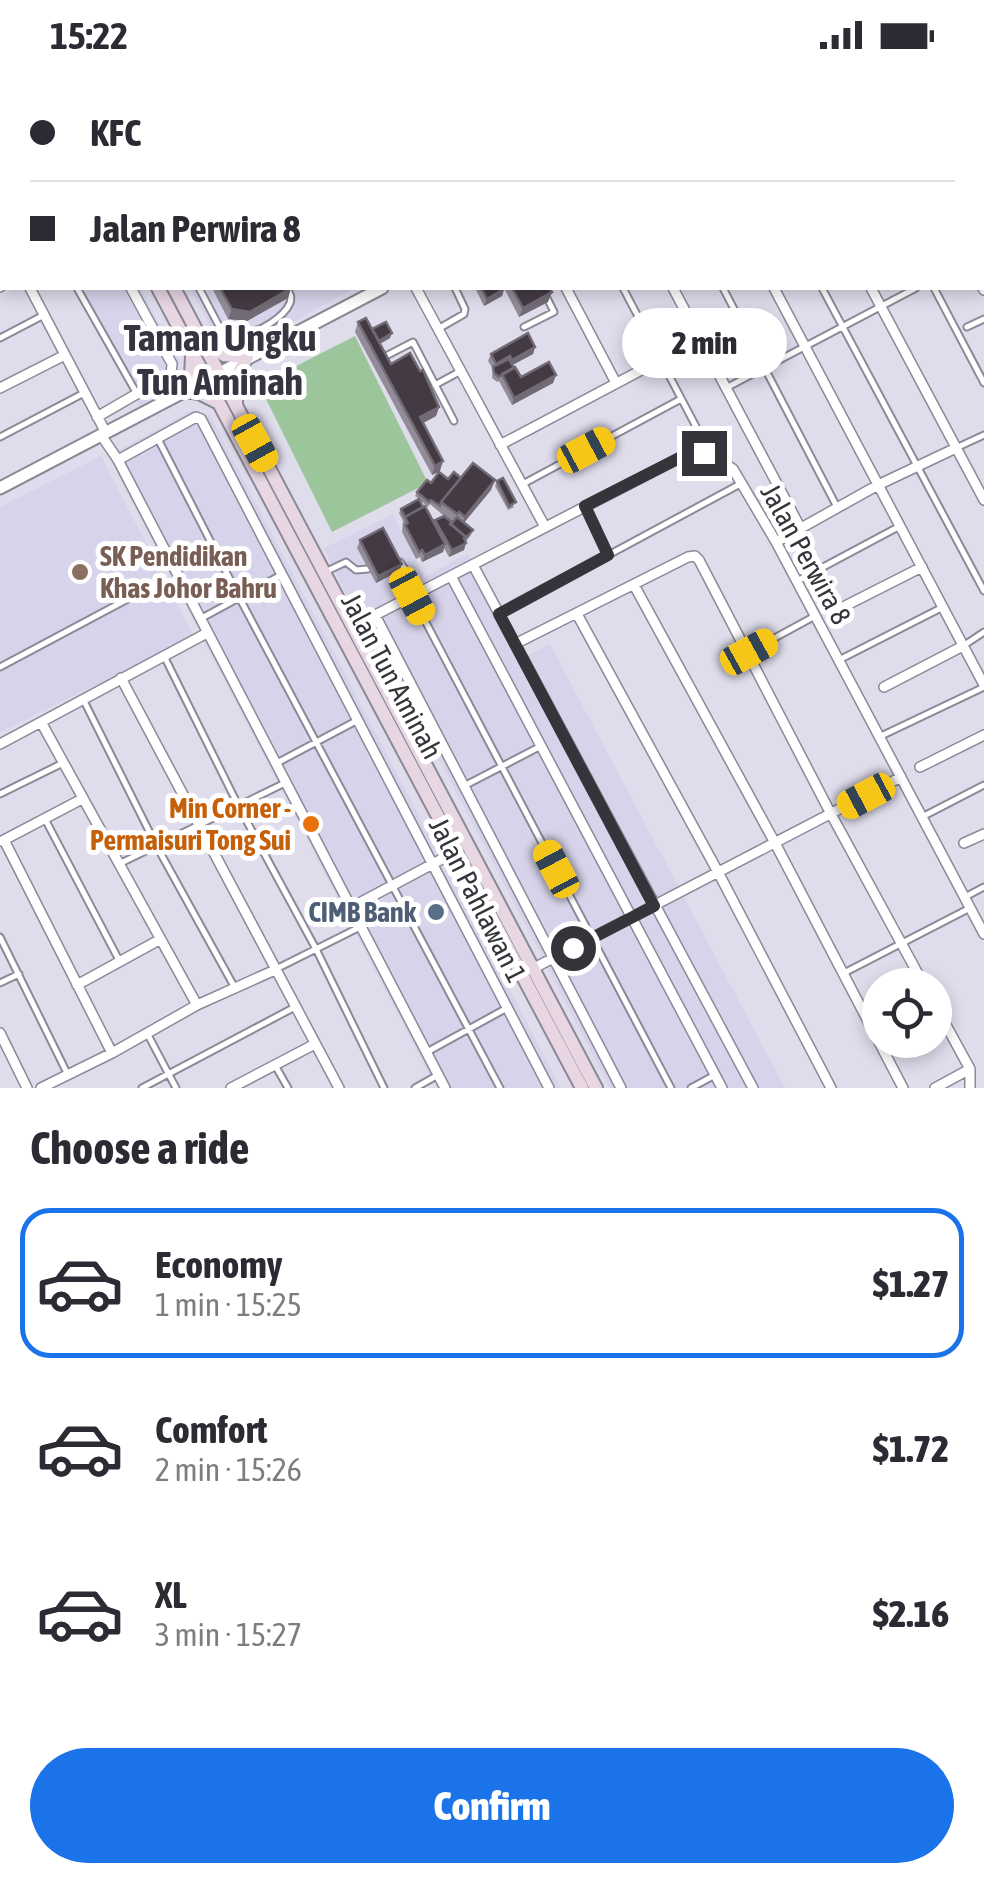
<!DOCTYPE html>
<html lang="en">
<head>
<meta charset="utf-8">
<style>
  :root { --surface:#fff; --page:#f7f7f7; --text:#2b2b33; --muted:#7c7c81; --line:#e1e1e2; --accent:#1a73e8 }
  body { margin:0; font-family:"Asap Condensed",sans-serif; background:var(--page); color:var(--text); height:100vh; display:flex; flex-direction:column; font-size:38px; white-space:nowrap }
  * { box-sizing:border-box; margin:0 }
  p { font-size:32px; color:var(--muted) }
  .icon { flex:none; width:55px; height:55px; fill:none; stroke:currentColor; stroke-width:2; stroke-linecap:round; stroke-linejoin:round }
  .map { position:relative; height:1018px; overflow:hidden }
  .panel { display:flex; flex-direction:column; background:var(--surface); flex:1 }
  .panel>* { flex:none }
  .top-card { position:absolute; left:0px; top:0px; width:985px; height:220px; box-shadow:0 5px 15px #0003; display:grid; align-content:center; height:220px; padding:0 30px; background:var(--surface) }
  .tools { position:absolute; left:862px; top:898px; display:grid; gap:20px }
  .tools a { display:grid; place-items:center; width:90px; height:90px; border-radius:50%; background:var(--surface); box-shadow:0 5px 15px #0003; font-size:50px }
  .end { position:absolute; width:45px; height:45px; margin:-22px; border:12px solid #34343a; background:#fff; box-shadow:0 0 0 5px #fff }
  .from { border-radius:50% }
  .bubble { position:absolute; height:70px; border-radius:35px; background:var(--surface); box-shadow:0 5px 15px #0003; font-size:32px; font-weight:800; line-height:70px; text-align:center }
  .car { position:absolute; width:30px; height:60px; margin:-30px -15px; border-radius:12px; box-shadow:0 0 8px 2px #0007; background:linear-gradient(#f5c518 24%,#345 0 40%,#f5c518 0 76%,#345 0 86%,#f5c518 0) }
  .top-card b { display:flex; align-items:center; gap:35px; height:95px; font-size:38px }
  .top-card b+b { border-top:2px solid var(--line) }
  .top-card i { width:25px; height:25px; background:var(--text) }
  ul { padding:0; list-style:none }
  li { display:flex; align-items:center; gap:30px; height:150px; margin:0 20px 15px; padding:0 10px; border:5px solid transparent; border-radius:30px }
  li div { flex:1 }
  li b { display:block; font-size:38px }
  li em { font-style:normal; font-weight:800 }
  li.on { border-color:var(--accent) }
  li>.icon { width:90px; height:90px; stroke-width:1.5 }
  h2 { padding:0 30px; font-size:45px; line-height:120px }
  .primary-button { display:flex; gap:20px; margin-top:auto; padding:20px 30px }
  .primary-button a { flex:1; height:115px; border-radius:60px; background:var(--accent); color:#fff; font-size:40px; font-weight:800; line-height:115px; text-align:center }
  .status { display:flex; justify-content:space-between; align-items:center; height:70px; padding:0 50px; background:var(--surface); direction:ltr }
  .status svg { height:28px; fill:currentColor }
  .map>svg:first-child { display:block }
</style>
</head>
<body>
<div class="status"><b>15:22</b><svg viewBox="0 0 49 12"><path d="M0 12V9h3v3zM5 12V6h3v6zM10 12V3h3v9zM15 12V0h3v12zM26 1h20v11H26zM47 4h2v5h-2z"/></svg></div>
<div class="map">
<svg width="984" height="1018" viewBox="0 0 984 1018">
  <rect width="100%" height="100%" fill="#dfddec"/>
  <path fill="#d7d3ea" d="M77,218H140L179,290L177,310L140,337Z
    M190,218H354L241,281L218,271Z
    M190,341L210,345L561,1018H436L108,386Z
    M101,386L194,567L0,662V437Z
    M393,444L424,507L468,483L523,588L550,574L785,1018H610L426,664L358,542L365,538L352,537L324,478Z"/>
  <path fill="#9dc59b" d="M355,266L428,413L332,462L259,315Z"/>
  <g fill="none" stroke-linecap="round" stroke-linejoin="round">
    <g stroke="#8b8997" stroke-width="9">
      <path id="service" d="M136,0L138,2
        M506,0L508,2
        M823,0L824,2
        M197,2L202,0
        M0,68L2,73
        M77,218L137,324
        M199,218L220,258C228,260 236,263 244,263C259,263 284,247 290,233C292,226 290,224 287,218
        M623,218L702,368L704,383
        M723,218L837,437
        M822,218L984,521
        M934,218L984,313
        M524,257L554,242L542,218
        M967,257L984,249
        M438,259L464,244L465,239L455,218
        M0,268L44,245
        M384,287L413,272L454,351
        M435,315L459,302
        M726,318L916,218
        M0,367L84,323
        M158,369L239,527L500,1018
        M956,378L984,365
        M521,415L681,329
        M585,436L608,485
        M400,492L420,522
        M325,502L346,492L356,500L368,499
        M797,511L900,456
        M412,526L671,1018
        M499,544L742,413
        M200,549L281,505
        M963,576L984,562
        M749,582L815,546
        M165,588L239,737L316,879L384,1018
        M839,590L943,537
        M0,597L139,523
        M84,631L156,775L235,918
        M879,667L984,617
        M277,693L356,651
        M464,716L541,676
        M0,724L63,693
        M922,747L984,715
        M45,749L120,892
        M121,793L285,713
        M965,827L984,817
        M0,867L68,1005
        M278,898L360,857
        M844,903L970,838
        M0,913L19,904
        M147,963L176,1018
        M427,982L507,938
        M276,997L288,1018
        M142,1018L295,937
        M415,1018L438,1005
        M691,1018L715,1005"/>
    </g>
    <g stroke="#8b8997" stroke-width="12">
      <path id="minor" d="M18,0L20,2
        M85,0L87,2
        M186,0L188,2
        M452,0L453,2
        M558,0L560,2
        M29,2L34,0
        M286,2L291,0
        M379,2L383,0
        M594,2L599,0
        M0,17L2,16
        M982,17L984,0
        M0,162L2,166
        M0,217L2,215
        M982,217L984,220
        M30,218L106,363
        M416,218L545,457
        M566,218L616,313
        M673,218L801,459
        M774,218L984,615
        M871,218L984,430
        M0,318L65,285
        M97,347L171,304L172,294L131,218
        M101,365L118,390L445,1018
        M500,375L700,269
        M118,390L196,347L201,349L549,1018
        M776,472L878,415L956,378
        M473,495L753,1018
        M451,506L722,1018
        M634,515L775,773L903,1018
        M845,536L922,497
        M577,544L718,802L831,1018
        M375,545L621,1018
        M352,557L691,382L714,385L733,399L776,472L984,864
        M515,574L688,487L695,486L699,490L831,744L924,915
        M121,608L339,1018
        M884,617L963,576
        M41,652L197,935
        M0,674L207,563
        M920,697L984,665
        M4,770L112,983
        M2,771L82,729
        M964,773L984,764
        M350,838L457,781
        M534,898L901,707
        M77,915L159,870
        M935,935L970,999V1018
        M0,963L27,1018
        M41,1018L112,983L197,935L275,900
        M231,1018L315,974
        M935,1018L970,999"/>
    </g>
    <g stroke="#8b8997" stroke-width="15">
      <path id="tertiary" d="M789,2L794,0
        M0,418L382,218"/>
    </g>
    <g stroke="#8b8997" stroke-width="16">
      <path id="secondary" d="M43,0L44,2
        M60,0L62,2
        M158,218L582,1018
        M174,218L596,1018
        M201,269L224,285L247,287L236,309V333
        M192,287L191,306L183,321L199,323L219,333"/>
    </g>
    <use href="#service" stroke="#fff" stroke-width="5"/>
    <use href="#minor" stroke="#fff" stroke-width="9"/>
    <use href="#tertiary" stroke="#fff" stroke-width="11"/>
    <use href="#secondary" stroke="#e8d6e3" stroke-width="12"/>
  </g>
  <path fill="#928c98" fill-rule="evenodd" d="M212,218H291L288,228L247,251L228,249Z
    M475,218H503L504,219L502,226L484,236Z
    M504,218H549L548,232L519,247Z
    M358,252L390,268L380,274L391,294L439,337L436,346L423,353L440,401L432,405L355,262Z
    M535,277L533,284L512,295L521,307L556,305L553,313L512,335L499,311L497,312L492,308L493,299L488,291L491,284Z
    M461,408L491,420L464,453L471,465L466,471L464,480L449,487L444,478L443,482L422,492L420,487L416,489L402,462L403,451L399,443L401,439L419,429L415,426L417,422L431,413ZM420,430L428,437L430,434L444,446L435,450L434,454Z
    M497,411L514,437L508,440L495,416Z
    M360,470L402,494L399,501L376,513L357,478Z"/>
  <path fill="#726b76" d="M291,218L288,228L247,251L228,249L232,239Z
    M504,219L502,226L484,236L487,229Z
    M552,222L548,232L519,247L523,238Z
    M392,263L390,268L376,276L378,271Z
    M535,277L533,284L509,297L512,290Z
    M556,305L553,313L512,335L514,328Z
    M439,337L436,346L416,357L420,347Z
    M443,391L440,401L432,405L435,396Z
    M495,410L491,420L461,456L465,447Z
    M466,473L464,480L449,487L452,480Z
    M445,474L443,482L422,492L425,485Z
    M402,494L399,501L376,513L378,506Z"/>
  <path fill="#443a43" stroke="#726b76" stroke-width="2.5" d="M220,218H291L250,242L232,239Z
    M481,218H503L504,219L487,229Z
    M512,218H549L552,222L523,238Z
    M366,248L391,294L410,283L420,301L423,300L439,337L420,347L443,391L435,396L358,252Z
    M386,252L392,263L379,271L372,259Z
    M528,263L535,277L512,290L510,286L496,294L491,284Z
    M509,289L514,298L499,307L494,303L493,297Z
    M549,292L556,305L514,328L502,304L515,297L521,307Z
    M473,393L495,410L465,447L459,442L457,444L441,432Z
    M439,402L448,409L454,402L461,408L441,432L440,436L431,430L429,432L417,422L427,410L431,413Z
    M503,408L516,432L509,436L497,411Z
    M419,429L423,437L405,447L401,439Z
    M425,436L445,474L425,485L422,480L419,482L405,455L408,453L405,447Z
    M444,446L452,452L450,454L466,467L464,468L466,473L452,480L435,450Z
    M457,447L473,460L465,469L466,467L451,454Z
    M383,458L402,494L378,506L360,470Z"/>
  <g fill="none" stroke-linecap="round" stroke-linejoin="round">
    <path stroke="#34343a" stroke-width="12" d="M573,878L654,836L499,544L608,485L585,436L691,382L704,383"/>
  </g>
  <circle fill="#8d6e63" stroke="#fff" stroke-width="4" cx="80" cy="502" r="10"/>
  <circle fill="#e8710a" stroke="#fff" stroke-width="4" cx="311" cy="754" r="10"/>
  <circle fill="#5c6f8a" stroke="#fff" stroke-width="4" cx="436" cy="842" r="10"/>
  <g text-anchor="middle" stroke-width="10" stroke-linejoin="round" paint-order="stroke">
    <g font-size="28" fill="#34343a" stroke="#fff">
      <text transform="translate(806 484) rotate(61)" y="10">Jalan Perwira 8</text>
      <text transform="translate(392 606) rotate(62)" y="10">Jalan Tun Aminah</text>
      <text transform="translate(478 830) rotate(63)" y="10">Jalan Pahlawan 1</text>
    </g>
    <g font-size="28" font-weight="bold" fill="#785e54" stroke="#fff" text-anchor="start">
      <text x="100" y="496">SK Pendidikan<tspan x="100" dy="32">Khas Johor Bahru</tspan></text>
    </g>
    <g font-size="28" font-weight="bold" fill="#c56008" stroke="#fff" text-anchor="end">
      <text x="291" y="748">Min Corner -<tspan x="291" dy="32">Permaisuri Tong Sui</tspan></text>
    </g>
    <g font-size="28" font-weight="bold" fill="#4e5e75" stroke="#fff" text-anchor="end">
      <text x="416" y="852">CIMB Bank</text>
    </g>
    <g font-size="38" font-weight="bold" fill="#363440" stroke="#fff">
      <text x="220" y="281">Taman Ungku<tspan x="220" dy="44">Tun Aminah</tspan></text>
    </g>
  </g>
</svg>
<div class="tools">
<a><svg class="icon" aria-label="locate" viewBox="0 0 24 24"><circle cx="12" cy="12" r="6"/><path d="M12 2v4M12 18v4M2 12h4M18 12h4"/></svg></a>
</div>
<i class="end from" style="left:573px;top:878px"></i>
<i class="end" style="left:704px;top:383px"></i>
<div class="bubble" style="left:622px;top:238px;width:165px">2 min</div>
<i class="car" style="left:255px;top:373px;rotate:151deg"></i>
<i class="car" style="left:586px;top:380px;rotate:62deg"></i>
<i class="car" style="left:412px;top:526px;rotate:152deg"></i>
<i class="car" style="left:749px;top:582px;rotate:61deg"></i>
<i class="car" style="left:866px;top:726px;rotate:242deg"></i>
<i class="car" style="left:556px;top:799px;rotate:332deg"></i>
<div class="top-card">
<b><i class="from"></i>KFC</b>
<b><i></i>Jalan Perwira 8</b>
</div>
</div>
<section class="panel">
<h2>Choose a ride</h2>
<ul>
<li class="on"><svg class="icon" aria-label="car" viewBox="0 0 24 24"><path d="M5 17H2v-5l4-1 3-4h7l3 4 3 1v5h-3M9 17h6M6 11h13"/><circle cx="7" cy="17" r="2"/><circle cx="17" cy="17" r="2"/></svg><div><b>Economy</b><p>1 min · 15:25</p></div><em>$1.27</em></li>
<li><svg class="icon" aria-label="car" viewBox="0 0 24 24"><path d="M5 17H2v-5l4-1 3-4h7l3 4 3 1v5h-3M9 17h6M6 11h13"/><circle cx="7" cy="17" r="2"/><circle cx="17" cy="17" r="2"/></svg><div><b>Comfort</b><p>2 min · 15:26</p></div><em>$1.72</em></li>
<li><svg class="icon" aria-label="car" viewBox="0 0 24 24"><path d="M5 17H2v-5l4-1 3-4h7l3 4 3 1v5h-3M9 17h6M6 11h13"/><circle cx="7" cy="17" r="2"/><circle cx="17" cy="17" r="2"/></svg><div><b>XL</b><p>3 min · 15:27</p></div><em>$2.16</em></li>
</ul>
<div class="primary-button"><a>Confirm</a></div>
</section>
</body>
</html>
